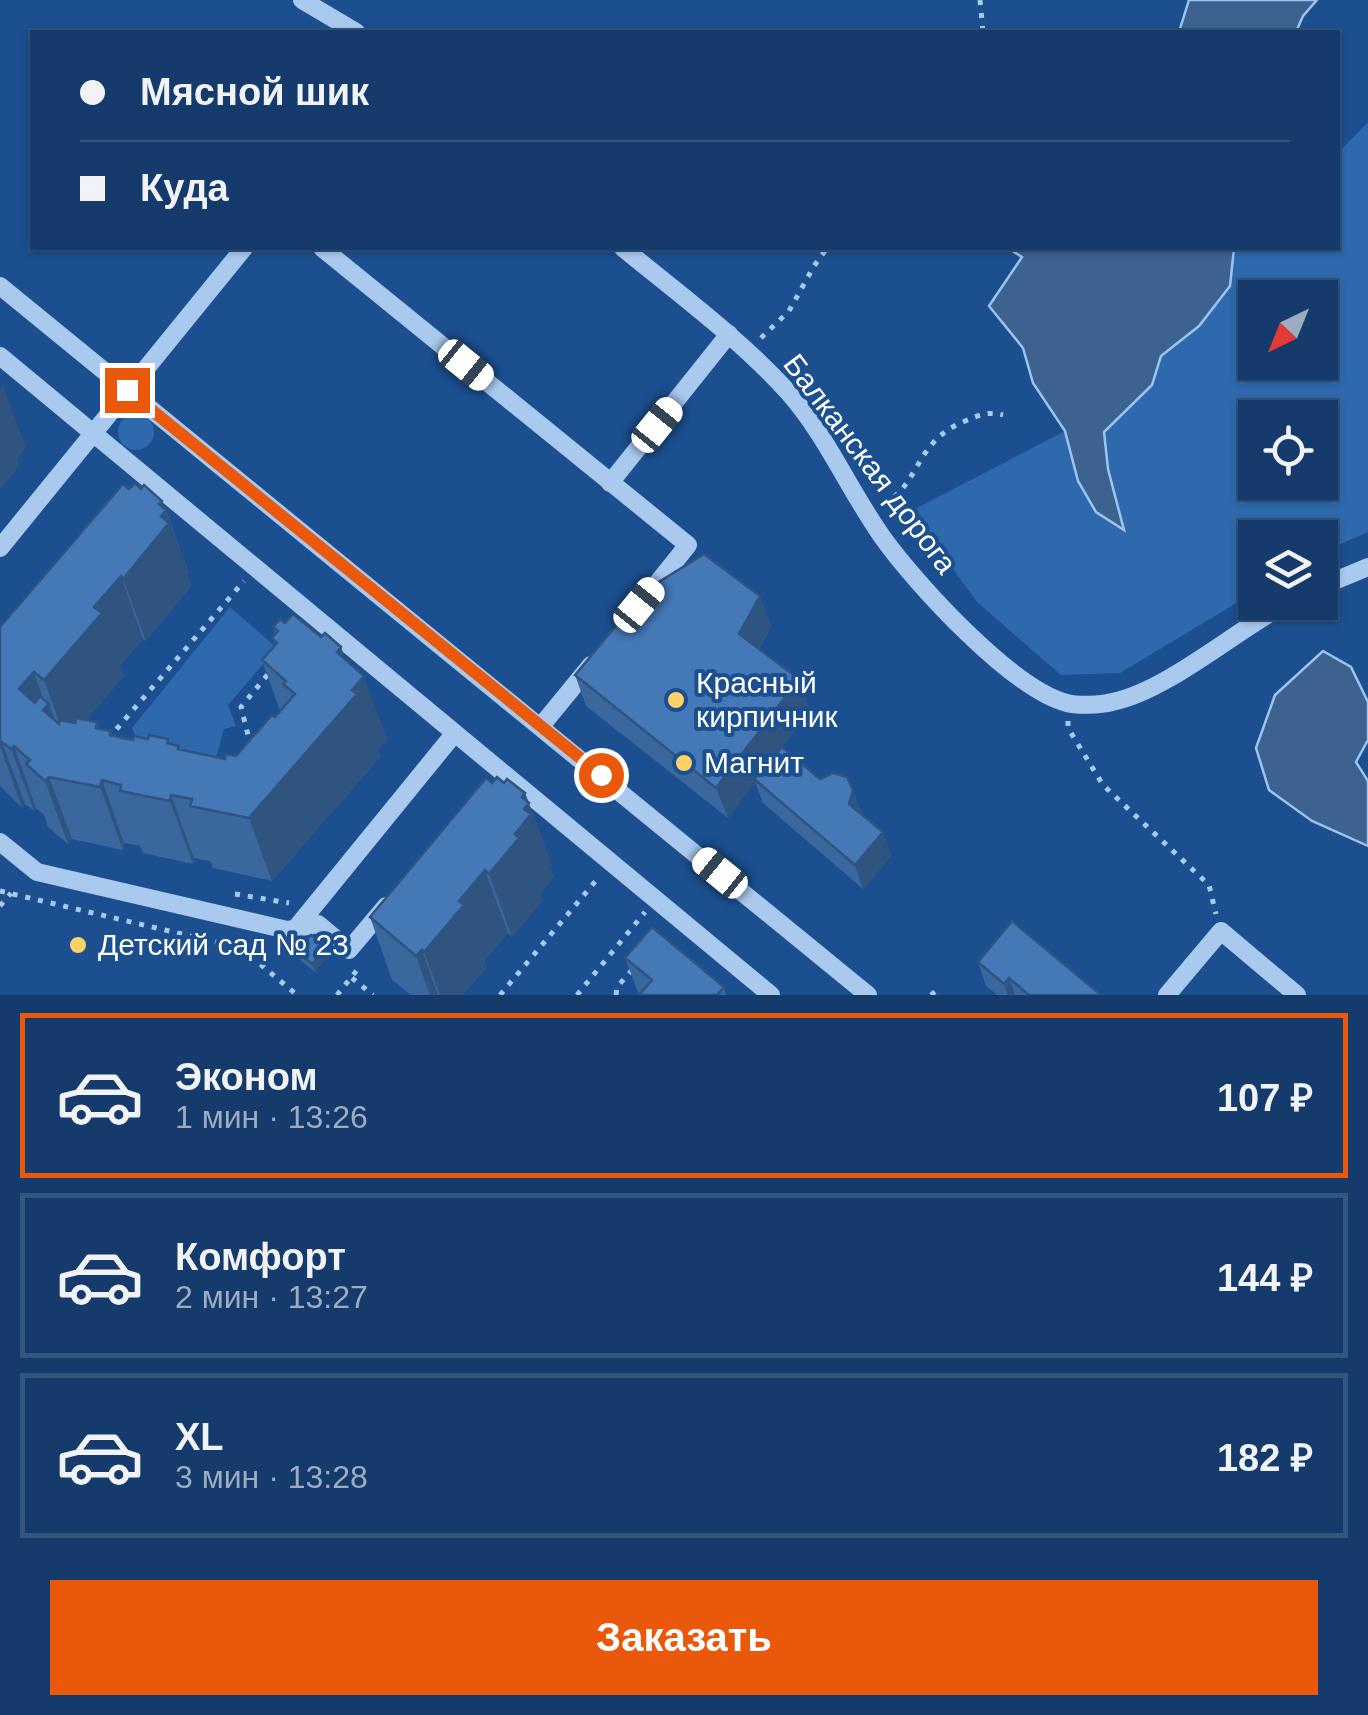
<!DOCTYPE html>
<html lang="ru">
<head>
<meta charset="utf-8">
<style>
  :root { --surface:#143b6b; --page:#1d4271; --text:#f1f3f6; --muted:#9dadc1; --line:#33557e; --accent:#ea580c }
  body { margin:0; font-family:Helvetica,sans-serif; background:var(--page); color:var(--text); height:100vh; display:flex; flex-direction:column; font-size:38px; white-space:nowrap }
  * { box-sizing:border-box; margin:0 }
  p { font-size:32px; color:var(--muted) }
  .icon { flex:none; width:55px; height:55px; fill:none; stroke:currentColor; stroke-width:2; stroke-linecap:round; stroke-linejoin:round }
  .map { position:relative; height:995px; overflow:hidden }
  .side { display:flex; flex-direction:column; background:var(--surface); flex:1 }
  .side>* { flex:none }
  .top-card { position:absolute; left:30px; top:30px; width:1310px; height:220px; border-radius:0px; box-shadow:0 2px 8px #0004,0 0 0 2px var(--line); display:grid; align-content:center; height:220px; padding:0 50px; background:var(--surface) }
  .needle { width:65px; rotate:223deg }
  .buttons { position:absolute; left:1238px; top:280px; display:grid; gap:20px }
  .buttons a { display:grid; place-items:center; width:100px; height:100px; border-radius:0px; background:var(--surface); box-shadow:0 2px 8px #0004,0 0 0 2px var(--line); font-size:50px }
  .end { position:absolute; width:45px; height:45px; margin:-22px; border:12px solid #ea580c; background:#fff; box-shadow:0 0 0 5px #fff }
  .from { border-radius:50% }
  .car { position:absolute; width:30px; height:60px; margin:-30px -15px; border-radius:12px; box-shadow:0 0 8px 2px #0007; background:linear-gradient(#fff 24%,#345 0 40%,#fff 0 76%,#345 0 86%,#fff 0) }
  .top-card b { display:flex; align-items:center; gap:35px; height:95px; font-size:38px }
  .top-card b+b { border-top:2px solid var(--line) }
  .top-card i { width:25px; height:25px; background:var(--text) }
  ul { padding:18px 0 0; list-style:none }
  li { display:flex; align-items:center; gap:30px; height:165px; margin:0 20px 15px; padding:0 30px; border:5px solid var(--line); border-radius:0px }
  li div { flex:1 }
  li b { display:block; font-size:38px }
  li em { font-style:normal; font-weight:600 }
  li.active { border-color:var(--accent) }
  li>.icon { width:90px; height:90px; stroke-width:1.5 }
  .primary-button { display:flex; gap:20px; margin-top:auto; padding:20px 50px }
  .primary-button a { flex:1; height:115px; border-radius:0px; background:var(--accent); color:#fff; font-size:40px; font-weight:600; line-height:115px; text-align:center }
  .map>svg:first-child { display:block }
</style>
</head>
<body>
<div class="map">
<svg width="1368" height="995" viewBox="0 0 1368 995">
  <rect width="100%" height="100%" fill="#1b4f8f"/>
  <path fill="#2e69ad" fill-rule="evenodd" d="M1368,122V532L1320,553V538H1255V592L1120,673L1061,675L977,602L911,511L1065,431C1077,475 1081,505 1123,529L1108,469L1104,432L1152,385L1161,356L1199,326L1230,286L1234,248H1338V153ZM1255,298H1320V362H1255ZM1255,418H1320V482H1255Z
    M118 432a18 18 0 1 1 36 0a18 18 0 1 1-36 0Z
    M230,607L277,648L228,705L236,726L224,729L216,758L140,746L132,728Z"/>
  <path fill="#3c6290" stroke="#9cc4f0" stroke-width="2.5" d="M1189,0H1317L1303,16L1296,32H1179Z
    M1008,248H1234L1230,286L1199,326L1161,356L1152,385L1104,432L1108,469L1124,530L1096,512L1078,481L1065,431L1033,383L1023,348L989,306L1022,257Z
    M1323,651L1351,667L1368,702V740L1356,762L1368,781V846L1312,821L1269,790L1256,748L1275,695Z"/>
  <g fill="none" stroke-linecap="round" stroke-linejoin="round">
    <path stroke="#a9c9ee" stroke-width="5" stroke-dasharray="5 8" stroke-linecap="butt" d="M980,0L983,32
      M761,338L789,311L814,266L827,248
      M883,504C921,485 913,442 965,421C980,415 987,411 1003,415
      M1068,721V728L1103,785L1209,885L1216,914
      M108,739L244,581
      M251,747L241,707L269,673
      M0,891L241,948L297,995
      M235,894L289,903
      M0,906L11,893
      M352,978L373,995
      M337,995L357,970
      M500,995L599,877
      M577,995L645,912
      M616,995L617,987L633,969
      M931,995L936,991L940,995"/>
    <path stroke="#a9c9ee" stroke-width="18" d="M302,0L356,32
      M322,248L688,545L642,602
      M623,248C679,294 739,338 788,392C827,436 849,490 883,538C916,584 1012,689 1067,703C1078,706 1100,705 1112,702C1167,691 1236,630 1289,602
      M0,286L868,995
      M0,356L771,995
      M610,483L729,334
      M0,548L244,248
      M1320,587L1368,567
      M541,726L591,665
      M0,842L37,872L287,930L318,924L349,950L386,906
      M296,928L454,734
      M1167,995L1221,931L1297,995"/>
  </g>
  <path fill="#3a679d" d="M129,489L166,510L189,573L187,575L191,586L146,641L143,639L120,665L124,676L86,720L97,722L99,728L111,731L112,735L133,740L168,739L170,744L179,746L180,749L225,759L236,756L280,711L262,660L275,646L272,638L275,634L273,627L285,623L341,647L345,659L387,739L377,750L380,757L272,881L213,868L210,861L194,858L193,864L143,853L140,846L124,843L123,850L72,839L68,844L48,827L44,815L36,808L34,811L25,804L22,808L0,786V627Z
    M760,596L771,626L759,649L810,710L780,749L862,813L883,832L891,856L863,889L763,803L755,782L728,818L586,706L575,675Z
    M492,783H504L525,793L552,866L550,868L554,877L540,894L542,901L512,937L508,933L484,961L487,967L463,995H411L392,980L370,917Z
    M326,947L329,955L315,972L300,960L297,951Z
    M625,958L724,987L726,995H639Z
    M978,962L1101,995H997L986,986Z"/>
  <path fill="#305480" d="M3,385L26,448L17,459L19,466L0,490V389Z
    M162,501L189,573L187,575L191,586L146,641L123,579L161,516L159,504Z
    M121,576L143,639L120,665L124,676L67,743L44,680L94,607Z
    M760,596L771,626L750,664L739,634Z
    M341,647L355,686L364,676L387,739L377,750L380,757L272,881L249,818L337,652Z
    M34,672L46,707L49,704L72,766L19,689Z
    M799,679L810,710L728,818L716,788Z
    M2,742L25,804L22,808L0,746Z
    M14,746L36,808L34,811L11,749Z
    M49,777L72,839L68,844L45,781Z
    M102,780L124,843L123,850L100,787Z
    M853,790L862,813L858,827L849,804Z
    M525,793L552,866L550,868L554,877L540,894L542,901L512,937L489,874L515,834L522,797Z
    M171,795L194,858L193,864L170,801Z
    M883,832L891,856L863,889L855,865Z
    M485,870L508,933L484,961L487,967L463,995H440L424,952L459,901Z
    M326,947L329,955L315,972L312,964Z
    M422,950L438,995H430L416,956Z
    M1009,978L1015,995H1008L1004,984Z"/>
  <path fill="#4478b7" stroke="#305480" stroke-width="2.5" d="M135,483L141,489L144,485L162,501L159,504L166,510L161,516L169,523L123,579L121,576L94,607L102,613L44,680L34,672L19,689L35,703L40,696L49,704L43,710L59,724L60,720L75,723L76,718L97,722L96,728L111,731L110,735L133,740L134,736L148,739L149,735L168,739L167,743L179,746L178,749L225,759L226,754L236,756L272,715L275,717L295,694L283,684L286,681L262,660L277,643L272,638L278,631L273,627L280,619L285,623L293,614L321,637L325,633L341,647L337,652L364,676L352,690L357,694L249,818L190,806L192,799L171,795L170,801L120,791L121,785L102,780L100,787L49,777L45,781L26,764L30,760L14,746L11,749L2,742L0,744V627L123,484L129,489Z
    M704,554L760,596L739,634L799,679L716,788L575,675L646,590Z
    M782,747L820,779L833,773L847,777L853,790L849,804L883,832L855,865L754,779Z
    M497,777L504,783L507,779L525,793L522,797L529,803L524,809L531,814L515,834L519,838L489,874L485,870L459,901L464,905L424,952L422,950L416,956L370,917L486,778L492,783Z
    M1012,921L1101,995H1029L1009,978L1004,984L978,962Z
    M652,927L724,987L717,995H639L652,980L625,958Z
    M311,935L326,947L312,964L297,951Z"/>
  <g fill="none" stroke-linecap="round" stroke-linejoin="round">
    <path stroke="#ea580c" stroke-width="12" d="M127,390L601,775"/>
  </g>
  <g fill="#ffd166" stroke="#1b4f8f" stroke-width="4">
    <circle cx="676" cy="700" r="10"/>
    <circle cx="684" cy="763" r="10"/>
    <circle cx="78" cy="945" r="10"/>
  </g>
  <g text-anchor="middle" stroke-width="8" stroke-linejoin="round" paint-order="stroke">
    <g font-size="30" fill="#fff" stroke="#1b4f8f">
      <text transform="translate(870 464) rotate(53)" y="10">Балканская дорога</text>
    </g>
    <g font-size="30" fill="#fff" stroke="#1b4f8f" text-anchor="start">
      <text x="696" y="693">Красный<tspan x="696" dy="34">кирпичник</tspan></text>
      <text x="704" y="773">Магнит</text>
      <text x="98" y="955">Детский сад № 23</text>
    </g>
  </g>
</svg>
<div class="buttons">
<a><svg class="needle" viewBox="-14 -14 28 28"><path d="M0-13l5 13h-10z" fill="#e53935"/><path d="M0 13l5-13h-10z" fill="#9dadc1"/></svg></a>
<a><svg class="icon" aria-label="locate" viewBox="0 0 24 24"><circle cx="12" cy="12" r="6"/><path d="M12 2v4M12 18v4M2 12h4M18 12h4"/></svg></a>
<a><svg class="icon" aria-label="layers" viewBox="0 0 24 24"><path d="M12 4l9 5-9 5-9-5zM3 14l9 5 9-5"/></svg></a>
</div>
<i class="end from" style="left:601px;top:775px"></i>
<i class="end" style="left:127px;top:390px"></i>
<i class="car" style="left:466px;top:365px;rotate:129deg"></i>
<i class="car" style="left:657px;top:425px;rotate:39deg"></i>
<i class="car" style="left:639px;top:605px;rotate:39deg"></i>
<i class="car" style="left:720px;top:873px;rotate:309deg"></i>
<div class="top-card">
<b><i class="from"></i>Мясной шик</b>
<b><i></i>Куда</b>
</div>
</div>
<section class="side">
<ul>
<li class="active"><svg class="icon" aria-label="car" viewBox="0 0 24 24"><path d="M5 17H2v-5l4-1 3-4h7l3 4 3 1v5h-3M9 17h6M6 11h13"/><circle cx="7" cy="17" r="2"/><circle cx="17" cy="17" r="2"/></svg><div><b>Эконом</b><p>1 мин · 13:26</p></div><em>107 ₽</em></li>
<li><svg class="icon" aria-label="car" viewBox="0 0 24 24"><path d="M5 17H2v-5l4-1 3-4h7l3 4 3 1v5h-3M9 17h6M6 11h13"/><circle cx="7" cy="17" r="2"/><circle cx="17" cy="17" r="2"/></svg><div><b>Комфорт</b><p>2 мин · 13:27</p></div><em>144 ₽</em></li>
<li><svg class="icon" aria-label="car" viewBox="0 0 24 24"><path d="M5 17H2v-5l4-1 3-4h7l3 4 3 1v5h-3M9 17h6M6 11h13"/><circle cx="7" cy="17" r="2"/><circle cx="17" cy="17" r="2"/></svg><div><b>XL</b><p>3 мин · 13:28</p></div><em>182 ₽</em></li>
</ul>
<div class="primary-button"><a>Заказать</a></div>
</section>
</body>
</html>
